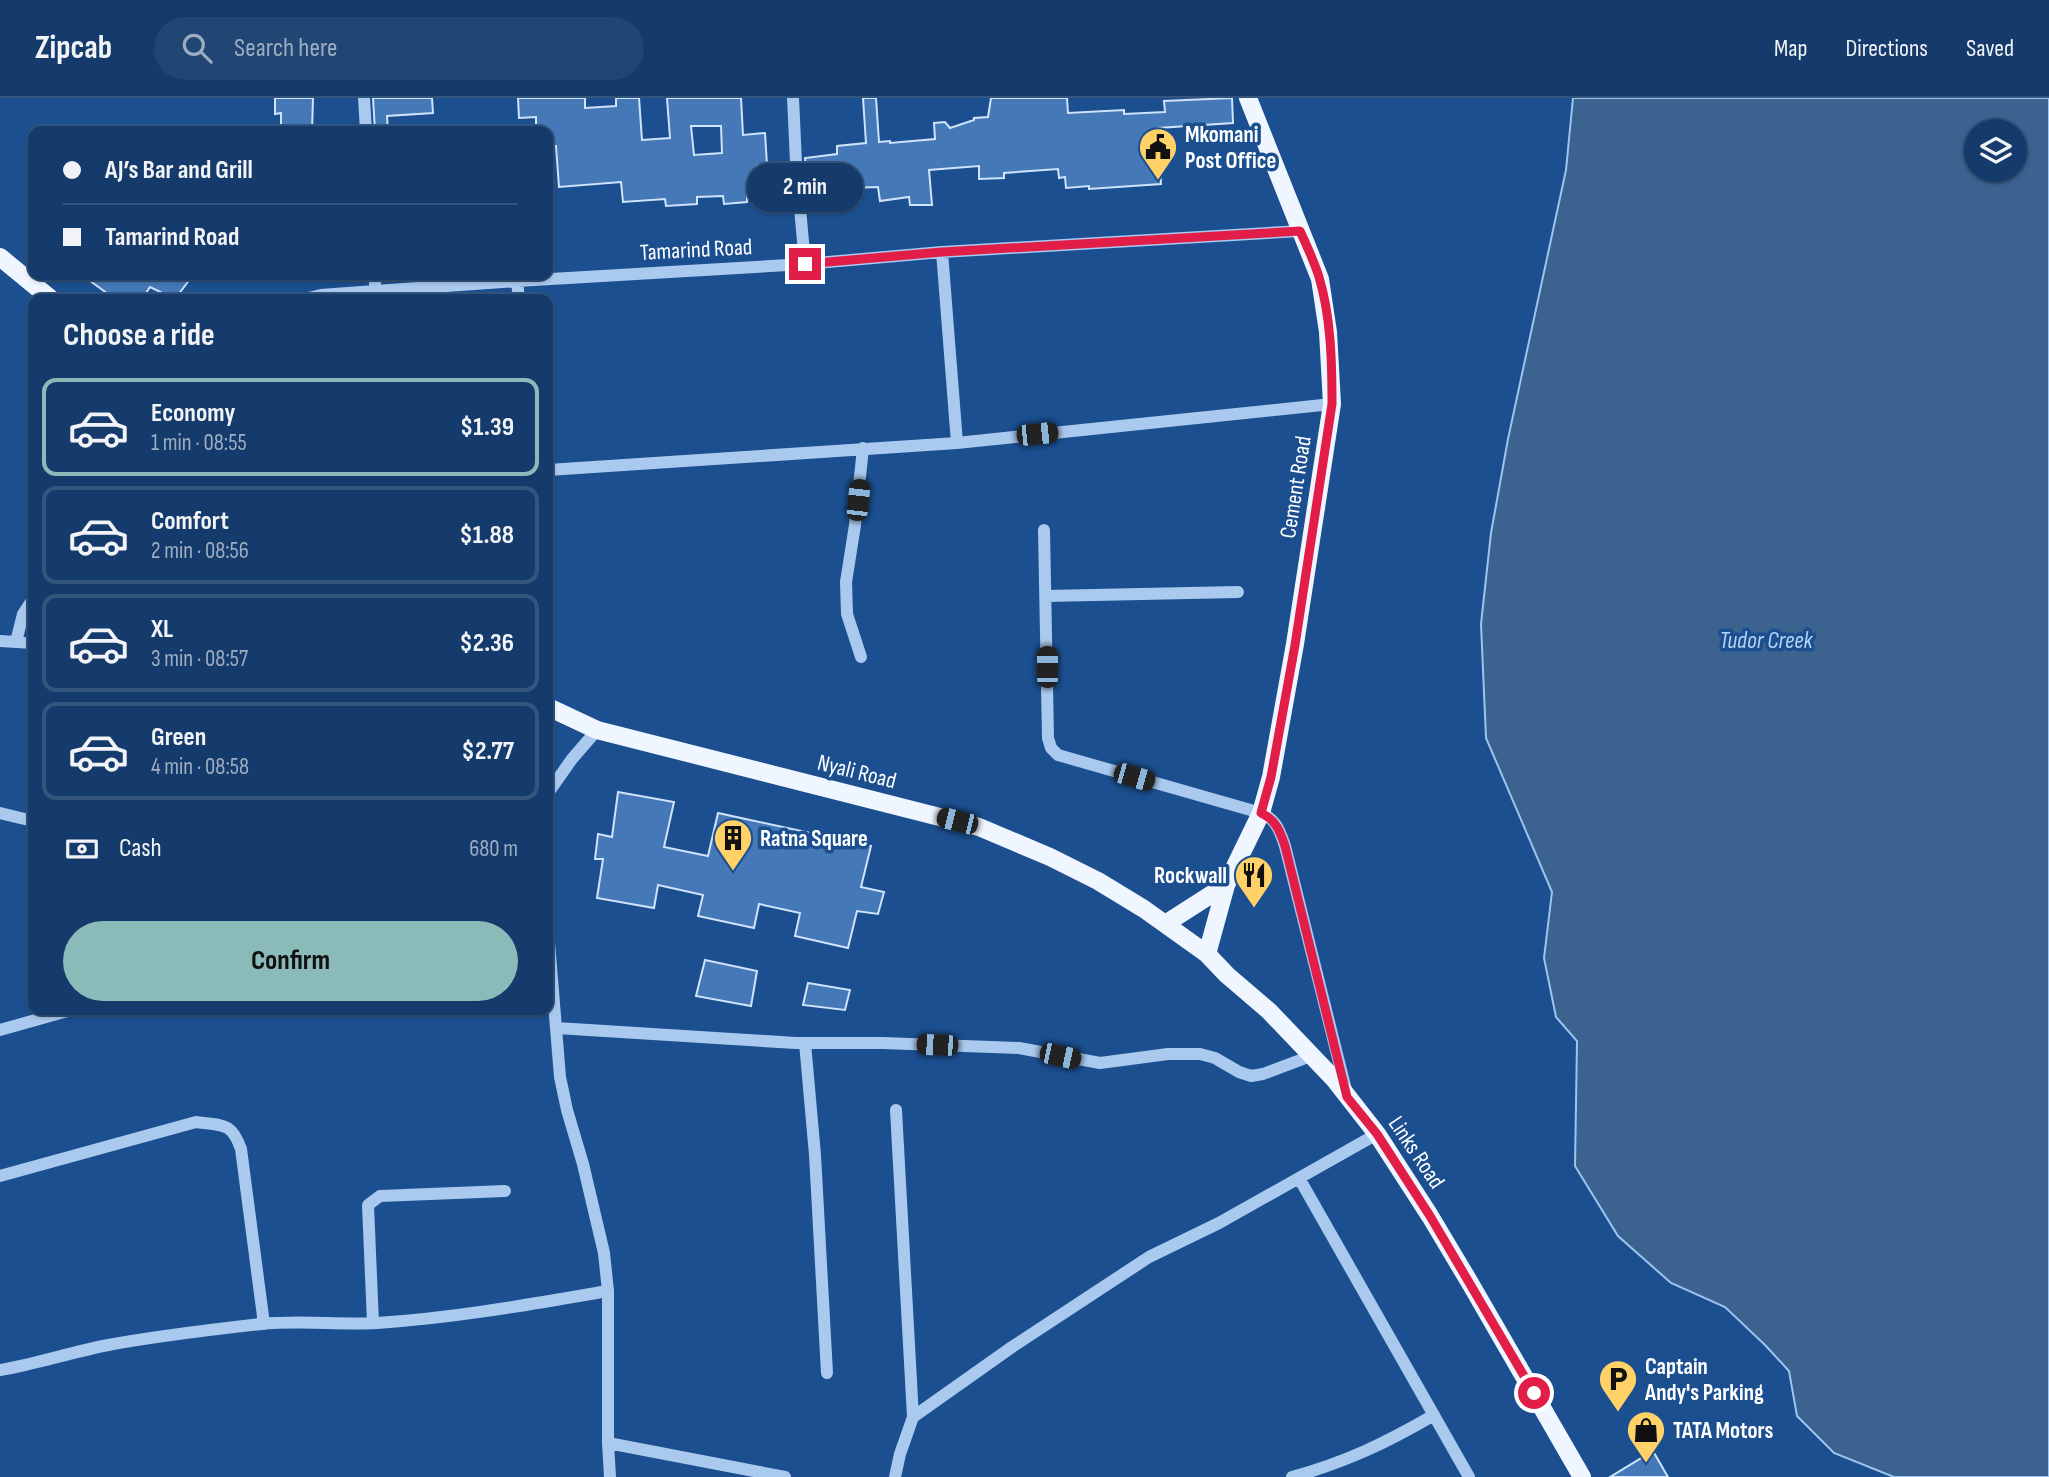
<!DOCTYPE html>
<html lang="en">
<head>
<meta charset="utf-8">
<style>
  :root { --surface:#143b6b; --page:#214673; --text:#f1f3f6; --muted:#9dadc1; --line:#33557e; --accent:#8bbbb9 }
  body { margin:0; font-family:"Sofia Sans Condensed",sans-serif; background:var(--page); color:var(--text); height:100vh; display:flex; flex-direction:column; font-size:26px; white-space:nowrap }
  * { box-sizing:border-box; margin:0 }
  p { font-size:23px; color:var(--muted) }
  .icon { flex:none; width:38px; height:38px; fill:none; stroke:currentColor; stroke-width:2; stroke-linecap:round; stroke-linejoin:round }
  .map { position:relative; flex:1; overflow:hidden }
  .details { position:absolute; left:28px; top:196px; width:525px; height:721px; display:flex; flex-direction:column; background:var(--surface); border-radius:14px; box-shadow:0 2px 5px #0004,0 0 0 2px var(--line) }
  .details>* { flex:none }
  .hud { position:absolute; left:28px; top:28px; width:525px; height:154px; border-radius:14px; box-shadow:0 2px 5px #0004,0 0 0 2px var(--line); display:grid; align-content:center; height:154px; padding:0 35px; background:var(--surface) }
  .controls { position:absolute; left:1964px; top:21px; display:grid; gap:14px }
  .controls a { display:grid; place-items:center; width:63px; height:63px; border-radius:50%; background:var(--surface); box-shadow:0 2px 5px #0004,0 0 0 2px var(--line); font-size:35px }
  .end { position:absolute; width:32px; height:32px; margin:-16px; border:9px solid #e11d48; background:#fff; box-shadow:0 0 0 4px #fff }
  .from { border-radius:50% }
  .bubble { position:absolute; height:49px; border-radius:24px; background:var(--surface); box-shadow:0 2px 5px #0004,0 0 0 2px var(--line); font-size:23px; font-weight:700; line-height:49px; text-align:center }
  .car { position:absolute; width:21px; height:42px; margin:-21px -10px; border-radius:9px; box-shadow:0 0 5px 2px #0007; background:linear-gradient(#222 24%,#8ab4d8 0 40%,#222 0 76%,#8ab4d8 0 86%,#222 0) }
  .hud b { display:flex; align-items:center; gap:24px; height:66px; font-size:26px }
  .hud b+b { border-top:2px solid var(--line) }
  .hud i { width:18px; height:18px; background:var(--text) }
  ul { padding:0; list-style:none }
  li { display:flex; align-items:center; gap:21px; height:98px; margin:0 14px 10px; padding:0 21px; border:4px solid var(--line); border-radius:14px }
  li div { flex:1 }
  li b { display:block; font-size:26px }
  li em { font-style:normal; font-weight:700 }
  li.selected { border-color:var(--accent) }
  li>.icon { width:63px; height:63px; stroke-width:1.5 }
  h2 { padding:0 35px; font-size:32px; line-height:84px }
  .pay { display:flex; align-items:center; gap:18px; height:77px; padding:0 35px; font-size:26px }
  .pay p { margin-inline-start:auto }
  .cta { display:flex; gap:14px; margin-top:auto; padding:14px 35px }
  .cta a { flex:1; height:80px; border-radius:42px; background:var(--accent); color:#111; font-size:28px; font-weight:700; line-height:80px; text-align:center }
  header { display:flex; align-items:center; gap:42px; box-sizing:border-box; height:98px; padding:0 35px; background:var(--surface); border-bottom:2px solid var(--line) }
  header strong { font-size:33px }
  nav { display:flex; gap:38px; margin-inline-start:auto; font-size:24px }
  .search { width:490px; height:63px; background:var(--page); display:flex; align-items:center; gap:18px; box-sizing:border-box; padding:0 24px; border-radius:38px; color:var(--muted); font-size:26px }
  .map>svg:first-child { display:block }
</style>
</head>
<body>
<header>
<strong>Zipcab</strong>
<div class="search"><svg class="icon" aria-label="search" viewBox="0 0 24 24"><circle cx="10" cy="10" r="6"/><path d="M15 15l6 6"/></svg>Search here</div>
<nav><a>Map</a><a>Directions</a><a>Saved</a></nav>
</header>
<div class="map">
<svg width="2049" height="1379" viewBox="0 0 2049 1379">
  <rect width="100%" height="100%" fill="#1b4f8f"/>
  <path fill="#3c6290" stroke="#9cc4f0" stroke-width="2" fill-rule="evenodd" d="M1573,0H2049V1379H1894L1834,1355L1797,1318L1789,1273L1765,1247L1725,1209L1671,1185L1618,1138L1575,1068L1577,943L1556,919L1544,860L1552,794L1486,640L1481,526L1491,435L1508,341L1566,72ZM1976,33H2014V72H1976Z"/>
  <path fill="#4478b7" stroke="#cfe3fa" stroke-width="2" fill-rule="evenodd" d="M275,0H313L312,33H281V15L275,16Z
    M373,0H432L433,15L387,18L388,33H375Z
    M518,0H585V10L616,8V0H639L642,42L670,40L667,0H741L743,37L765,35L767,67L757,68L758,98H747V104L724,106L723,98L697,99V106L666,108L665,101L623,104L621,84L559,89L556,48H548V33H536V19L519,20ZM691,28H721L722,55L694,57Z
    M863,0H876L879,44L890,43V45L935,41L934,25L945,24L950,30L974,22V20L988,19L991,0H1067L1068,15L1124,12V16L1165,14L1164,3L1232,0L1233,25L1158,30L1161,86L1089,91V88L1066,90L1065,79L1059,80L1058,71L1004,75V80L979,81V68L929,72L932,107H910L909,99L880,103L878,89L847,90L848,101L840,102L836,105L822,107L821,101L808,102L805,60L837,56V48L866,45Z
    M82,177H193L175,201L150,189L142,201H115Z
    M618,694L674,704L664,749L708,758L718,715L871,748L861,789L884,794L878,816L857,813L848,850L795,838L800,815L759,806L754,830L698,818L703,797L658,787L654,810L597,800L603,761H595L598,736L612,739Z
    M705,862L757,873L751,908L696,898Z
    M808,885L850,892L845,912L803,907Z
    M1653,1353L1668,1379H1610Z"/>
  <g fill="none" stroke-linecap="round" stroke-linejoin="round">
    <path stroke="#a9c9ee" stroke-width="12" d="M364,0L366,33
      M793,0L796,65L805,166
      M942,154L957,345
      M375,177V193
      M517,183L519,201
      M304,201L321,197L375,193L517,183L805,166L942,154L1300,133
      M548,372L957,345L1332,306
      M1044,432L1048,640L1051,650L1058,657L1261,715C1276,721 1280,733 1285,748L1346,992
      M1046,498L1238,494
      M0,543L33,545
      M16,544L23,516L33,501
      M861,559L847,516L846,484L855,427L863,350
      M548,695L572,661L597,632
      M0,715L33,723
      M548,832L560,979L567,1012L583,1066L604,1155L608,1193V1345L610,1379
      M557,930L796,945H883L1019,950L1100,965L1168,956H1200L1215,960L1239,974L1251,978L1263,976L1311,958
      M0,932L71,912
      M805,945L815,1057L827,1275
      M896,1012L913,1319
      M0,1078L196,1024C222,1028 231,1023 241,1051L264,1226
      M1299,1080L1469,1379
      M373,1225L368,1107L380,1098L505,1093
      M0,1272C35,1266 69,1255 103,1248C155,1238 208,1232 261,1226C299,1222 339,1227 377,1225C455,1220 532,1206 608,1193
      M608,1345L785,1379
      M895,1379L900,1356L913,1319L1012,1249L1149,1159L1219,1125L1377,1036
      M1292,1379C1346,1364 1386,1345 1434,1317"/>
    <path stroke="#f0f6ff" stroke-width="18" d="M0,159L51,201
      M548,609L597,632L979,729L1050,759L1098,783L1144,811L1207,856L1227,877L1269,913L1334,981L1377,1036L1430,1118L1470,1185L1582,1379
      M1165,826L1226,787
      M1207,856L1226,787L1261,715L1271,679L1295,546L1332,306L1328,234L1320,181L1248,0"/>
  </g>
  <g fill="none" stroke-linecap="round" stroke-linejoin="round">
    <path stroke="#e11d48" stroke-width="9" d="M805,166L942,154L1300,133C1307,148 1314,163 1319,179C1331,219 1332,264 1332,306L1295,547L1271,679L1261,715C1276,722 1280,733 1285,748L1347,999L1377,1036L1430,1118L1534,1295"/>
  </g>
  <defs>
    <g id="civic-pin" transform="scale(2.0125)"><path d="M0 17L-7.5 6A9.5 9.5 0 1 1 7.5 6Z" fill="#ffd166" stroke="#1b4f8f"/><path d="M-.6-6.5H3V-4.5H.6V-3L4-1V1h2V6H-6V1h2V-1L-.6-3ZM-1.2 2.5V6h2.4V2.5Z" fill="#111"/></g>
    <g id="building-pin" transform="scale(2.0125)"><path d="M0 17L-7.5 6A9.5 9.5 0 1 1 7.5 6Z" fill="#ffd166" stroke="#1b4f8f"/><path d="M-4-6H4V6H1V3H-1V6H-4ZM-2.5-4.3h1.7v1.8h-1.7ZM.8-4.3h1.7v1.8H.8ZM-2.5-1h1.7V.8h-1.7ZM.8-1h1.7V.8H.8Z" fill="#111"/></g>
    <g id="restaurant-pin" transform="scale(2.0125)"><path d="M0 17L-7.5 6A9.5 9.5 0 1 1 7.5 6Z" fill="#ffd166" stroke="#1b4f8f"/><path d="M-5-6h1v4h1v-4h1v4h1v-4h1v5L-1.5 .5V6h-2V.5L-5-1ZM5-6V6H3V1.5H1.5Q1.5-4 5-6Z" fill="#111"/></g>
    <g id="parking-pin" transform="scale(2.0125)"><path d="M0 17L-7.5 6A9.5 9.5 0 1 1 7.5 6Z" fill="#ffd166" stroke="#1b4f8f"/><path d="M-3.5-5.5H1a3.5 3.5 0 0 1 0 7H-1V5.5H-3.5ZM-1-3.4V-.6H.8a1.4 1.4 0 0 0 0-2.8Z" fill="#111"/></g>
    <g id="shop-pin" transform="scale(2.0125)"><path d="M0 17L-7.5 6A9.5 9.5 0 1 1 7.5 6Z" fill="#ffd166" stroke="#1b4f8f"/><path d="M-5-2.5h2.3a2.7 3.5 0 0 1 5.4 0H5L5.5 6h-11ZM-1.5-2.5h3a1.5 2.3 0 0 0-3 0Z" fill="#111"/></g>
  </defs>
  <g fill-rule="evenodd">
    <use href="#civic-pin" x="1158" y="49"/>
    <use href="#building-pin" x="733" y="740"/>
    <use href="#restaurant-pin" x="1254" y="777"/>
    <use href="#parking-pin" x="1618" y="1281"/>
    <use href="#shop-pin" x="1646" y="1332"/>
  </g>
  <g text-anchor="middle" stroke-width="7" stroke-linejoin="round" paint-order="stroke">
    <g font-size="23" font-weight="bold" fill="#fff" stroke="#1b4f8f" text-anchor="start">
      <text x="1185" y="44">Mkomani<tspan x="1185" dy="26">Post Office</tspan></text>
      <text x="760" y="748">Ratna Square</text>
      <text x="1227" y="785" text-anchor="end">Rockwall</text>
      <text x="1645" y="1276">Captain<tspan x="1645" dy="26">Andy's Parking</tspan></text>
      <text x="1673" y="1340">TATA Motors</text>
    </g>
    <g font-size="23" fill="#fff" stroke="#1b4f8f">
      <text transform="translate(696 151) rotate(-3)" y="8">Tamarind Road</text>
      <text transform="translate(1295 389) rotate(-81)" y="8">Cement Road</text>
      <text transform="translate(857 673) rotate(14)" y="8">Nyali Road</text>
      <text transform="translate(1417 1054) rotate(56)" y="8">Links Road</text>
    </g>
    <g font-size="24" font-style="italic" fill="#b5d3f5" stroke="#1b4f8f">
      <text x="1766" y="550">Tudor Creek</text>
    </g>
  </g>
</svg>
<div class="controls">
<a><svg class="icon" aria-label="layers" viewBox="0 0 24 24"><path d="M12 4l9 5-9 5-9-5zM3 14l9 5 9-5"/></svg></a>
</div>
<i class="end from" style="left:1534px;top:1295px"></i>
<i class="end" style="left:805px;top:166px"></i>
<div class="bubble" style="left:747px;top:65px;width:116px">2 min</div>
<i class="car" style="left:1037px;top:336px;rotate:84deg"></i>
<i class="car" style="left:858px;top:402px;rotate:6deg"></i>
<i class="car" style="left:1047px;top:569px;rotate:0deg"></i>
<i class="car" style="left:1134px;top:679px;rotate:106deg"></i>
<i class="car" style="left:957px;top:723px;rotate:284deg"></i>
<i class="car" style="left:937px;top:947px;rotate:272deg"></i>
<i class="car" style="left:1060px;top:958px;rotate:102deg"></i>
<div class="hud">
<b><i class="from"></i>AJ’s Bar and Grill</b>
<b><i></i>Tamarind Road</b>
</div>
<section class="details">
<h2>Choose a ride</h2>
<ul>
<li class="selected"><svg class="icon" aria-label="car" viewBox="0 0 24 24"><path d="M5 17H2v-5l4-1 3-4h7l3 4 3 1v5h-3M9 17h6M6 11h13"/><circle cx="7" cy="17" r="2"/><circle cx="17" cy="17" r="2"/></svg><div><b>Economy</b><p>1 min · 08:55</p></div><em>$1.39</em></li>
<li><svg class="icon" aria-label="car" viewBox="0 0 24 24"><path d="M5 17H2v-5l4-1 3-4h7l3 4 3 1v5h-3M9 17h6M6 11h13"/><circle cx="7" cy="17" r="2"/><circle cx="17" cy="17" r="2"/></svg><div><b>Comfort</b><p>2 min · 08:56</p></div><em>$1.88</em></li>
<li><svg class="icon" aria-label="car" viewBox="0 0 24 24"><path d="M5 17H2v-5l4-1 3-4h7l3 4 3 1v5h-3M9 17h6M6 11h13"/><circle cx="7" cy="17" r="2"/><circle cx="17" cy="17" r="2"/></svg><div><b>XL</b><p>3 min · 08:57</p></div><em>$2.36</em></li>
<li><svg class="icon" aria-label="car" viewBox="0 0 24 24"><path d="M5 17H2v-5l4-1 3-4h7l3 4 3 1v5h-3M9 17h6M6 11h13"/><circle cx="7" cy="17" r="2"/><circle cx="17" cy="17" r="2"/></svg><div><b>Green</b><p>4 min · 08:58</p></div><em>$2.77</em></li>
</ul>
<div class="pay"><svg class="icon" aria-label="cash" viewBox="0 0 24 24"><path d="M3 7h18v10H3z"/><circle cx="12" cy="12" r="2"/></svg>Cash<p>680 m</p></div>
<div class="cta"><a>Confirm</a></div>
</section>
</div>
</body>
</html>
